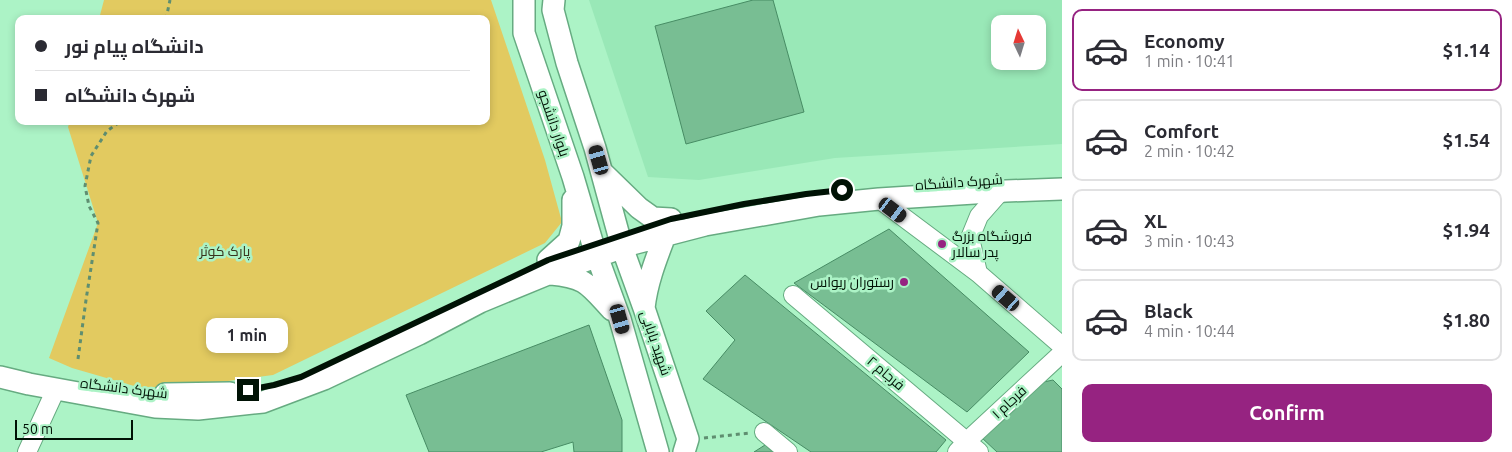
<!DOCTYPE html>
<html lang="en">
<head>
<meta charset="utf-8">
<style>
  :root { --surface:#fff; --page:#f2f2f3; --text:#2b2b33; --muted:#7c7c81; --line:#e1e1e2; --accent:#962381 }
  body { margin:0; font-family:Ubuntu,Cairo,sans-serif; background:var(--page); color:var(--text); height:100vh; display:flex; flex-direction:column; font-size:19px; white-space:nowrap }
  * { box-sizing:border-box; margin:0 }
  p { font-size:16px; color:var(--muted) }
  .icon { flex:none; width:28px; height:28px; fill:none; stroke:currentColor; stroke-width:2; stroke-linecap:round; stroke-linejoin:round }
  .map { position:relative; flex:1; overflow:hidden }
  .sheet { display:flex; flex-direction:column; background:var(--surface); width:450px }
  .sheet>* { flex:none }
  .banner { position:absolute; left:15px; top:15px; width:475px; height:110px; border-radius:10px; box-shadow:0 2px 8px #0003; display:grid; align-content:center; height:110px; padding:0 20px; background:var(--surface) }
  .needle { width:32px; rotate:356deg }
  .controls { position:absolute; left:991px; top:15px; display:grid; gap:10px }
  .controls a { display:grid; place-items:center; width:55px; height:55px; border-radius:10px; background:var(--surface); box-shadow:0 2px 8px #0003; font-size:25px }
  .scale { position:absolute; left:15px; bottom:12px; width:118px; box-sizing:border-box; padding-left:5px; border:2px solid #001205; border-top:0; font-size:14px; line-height:18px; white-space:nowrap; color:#001205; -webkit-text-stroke:4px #acf3c6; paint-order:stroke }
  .end { position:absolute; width:22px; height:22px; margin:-11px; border:6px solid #001205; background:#fff; box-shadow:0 0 0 2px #fff }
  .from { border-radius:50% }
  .bubble { position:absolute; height:35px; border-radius:10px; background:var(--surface); box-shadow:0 2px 8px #0003; font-size:16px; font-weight:700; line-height:35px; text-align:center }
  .car { position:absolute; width:15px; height:30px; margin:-15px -8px; border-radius:6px; box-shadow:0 0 4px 1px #0007; background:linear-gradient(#222 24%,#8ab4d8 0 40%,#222 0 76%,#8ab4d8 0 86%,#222 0) }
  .banner b { display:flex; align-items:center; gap:18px; height:48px; font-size:19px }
  .banner b+b { border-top:1px solid var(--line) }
  .banner i { width:12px; height:12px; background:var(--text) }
  ul { padding:9px 0 0; list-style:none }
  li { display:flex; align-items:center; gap:15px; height:82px; margin:0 10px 8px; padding:0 10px; border:2px solid var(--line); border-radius:10px }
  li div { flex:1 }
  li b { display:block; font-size:19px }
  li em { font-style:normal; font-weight:700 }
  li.active { border-color:var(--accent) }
  li>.icon { width:45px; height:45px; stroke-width:1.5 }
  .cta { display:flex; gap:10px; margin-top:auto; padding:10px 20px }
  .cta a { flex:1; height:58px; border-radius:10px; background:var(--accent); color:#fff; font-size:20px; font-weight:700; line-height:58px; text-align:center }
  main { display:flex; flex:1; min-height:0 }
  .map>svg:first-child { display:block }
</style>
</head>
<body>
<main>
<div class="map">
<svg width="1062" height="452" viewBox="0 0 1062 452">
  <rect width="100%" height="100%" fill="#acf3c6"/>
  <path fill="#99e8b7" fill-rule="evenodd" d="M589,0H1062V144L835,158L699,180L648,177ZM1000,24H1038V61H1000Z"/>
  <path fill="#e2ca60" d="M104,0H491L545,160L562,222L545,243L273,375L213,383L141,388L72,368L49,358L98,223L68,127L70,121H486V19H99Z"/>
  <path fill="#78be93" stroke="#478c64" d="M753,0H773L804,112L686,144L655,26Z
    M889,229L1029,352L967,412L794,283Z
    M745,275L946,440L936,452H811L703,379L735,340L706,311Z
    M589,325L622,420V452H574L573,442L541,452H429L406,395Z
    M1053,380L1062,389V452H997L981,437L1039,383Z
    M765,445L773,452H754Z"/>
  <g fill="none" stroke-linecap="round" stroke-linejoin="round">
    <g stroke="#66ab81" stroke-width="20">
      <path id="minor" d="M879,199L978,273L1062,346
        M978,273L970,238L979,216L1001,191
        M793,295L979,452
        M764,432L788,452
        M27,452L56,389
        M957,452L967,441L1062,353"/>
    </g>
    <g stroke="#66ab81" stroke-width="24">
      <path id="major" d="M524,0V33L573,177L593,245L620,319L658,452
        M554,0L553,10L567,63L595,148L622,247L644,308L688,439L684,452
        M602,172L639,208L653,218L671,219
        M548,260L569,241L573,226V200
        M551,274C586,277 589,285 612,310
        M644,308C647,279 659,252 669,225
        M0,377L29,384L155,407L198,409L263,402L324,379L419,334L480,302L548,274L632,244L705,225L819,205L879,199L1006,191L1062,189
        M165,394L230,393"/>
    </g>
    <path stroke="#5f8e70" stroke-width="3" stroke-dasharray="4 4" stroke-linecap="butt" d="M166,19L170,0
      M78,359L86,300L98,223L89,206L85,186L91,156L107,131L121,121
      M704,438L750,433"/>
    <use href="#minor" stroke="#fff" stroke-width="18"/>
    <use href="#major" stroke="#fff" stroke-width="21"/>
  </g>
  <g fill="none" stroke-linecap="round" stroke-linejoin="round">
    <path stroke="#001205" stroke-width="6" d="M248,390L274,385L301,377L548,260L671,219L744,204L806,194L842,190"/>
  </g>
  <g fill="#962381" stroke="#acf3c6" stroke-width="2">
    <circle cx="942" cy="244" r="5"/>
    <circle cx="904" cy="282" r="5"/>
  </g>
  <g text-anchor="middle" stroke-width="5" stroke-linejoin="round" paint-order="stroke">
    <g font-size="14" fill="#001205" stroke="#acf3c6">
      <text transform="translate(554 123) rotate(71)" y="5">بلوار دانشجو</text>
      <text transform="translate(959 182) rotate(-4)" y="5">شهرک دانشگاه</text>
      <text transform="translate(656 343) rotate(71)" y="5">شهید بابایی</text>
      <text transform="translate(886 373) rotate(40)" y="5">فرجام ۲</text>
      <text transform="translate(124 388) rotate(7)" y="5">شهرک دانشگاه</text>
      <text transform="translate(1009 402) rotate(-43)" y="5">فرجام ۱</text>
    </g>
    <g font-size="14" fill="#001205" stroke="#acf3c6" text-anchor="start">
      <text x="952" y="241">فروشگاه بزرگ<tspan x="952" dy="16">پدر سالار</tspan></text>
      <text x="894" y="287" text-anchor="end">رستوران ریواس</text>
    </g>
    <g font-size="14" fill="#38331d" stroke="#acf3c6">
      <text x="225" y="256">پارک کوثر</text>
    </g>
  </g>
</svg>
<div class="controls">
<a><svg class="needle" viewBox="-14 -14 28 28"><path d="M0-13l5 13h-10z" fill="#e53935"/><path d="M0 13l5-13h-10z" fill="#7c7c81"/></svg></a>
</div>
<div class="scale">50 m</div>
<i class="end from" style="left:842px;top:190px"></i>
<i class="end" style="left:248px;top:390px"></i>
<div class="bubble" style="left:206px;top:318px;width:82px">1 min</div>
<i class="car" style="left:599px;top:160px;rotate:344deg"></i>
<i class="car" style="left:893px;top:210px;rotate:127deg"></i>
<i class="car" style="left:1006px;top:298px;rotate:311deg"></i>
<i class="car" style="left:620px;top:319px;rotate:164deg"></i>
<div class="banner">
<b><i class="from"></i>دانشگاه پیام نور</b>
<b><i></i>شهرک دانشگاه</b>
</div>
</div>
<section class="sheet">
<ul>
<li class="active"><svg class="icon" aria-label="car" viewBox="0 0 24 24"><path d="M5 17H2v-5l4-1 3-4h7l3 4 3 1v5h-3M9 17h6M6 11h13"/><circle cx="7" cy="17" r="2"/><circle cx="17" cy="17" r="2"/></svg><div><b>Economy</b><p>1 min · 10:41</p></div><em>$1.14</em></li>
<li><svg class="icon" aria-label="car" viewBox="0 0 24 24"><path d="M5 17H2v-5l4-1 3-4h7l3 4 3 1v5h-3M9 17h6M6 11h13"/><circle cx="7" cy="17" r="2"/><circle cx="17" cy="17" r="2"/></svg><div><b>Comfort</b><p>2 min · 10:42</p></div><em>$1.54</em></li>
<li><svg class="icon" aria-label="car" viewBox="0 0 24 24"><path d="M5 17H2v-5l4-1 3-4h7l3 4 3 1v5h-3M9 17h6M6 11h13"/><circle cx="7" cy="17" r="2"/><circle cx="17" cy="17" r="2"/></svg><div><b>XL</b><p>3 min · 10:43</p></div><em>$1.94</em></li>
<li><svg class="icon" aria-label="car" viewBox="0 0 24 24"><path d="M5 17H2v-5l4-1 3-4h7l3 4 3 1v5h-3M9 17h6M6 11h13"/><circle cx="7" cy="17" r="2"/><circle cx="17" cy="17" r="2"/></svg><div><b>Black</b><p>4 min · 10:44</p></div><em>$1.80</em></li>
</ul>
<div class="cta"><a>Confirm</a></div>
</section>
</main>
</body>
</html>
